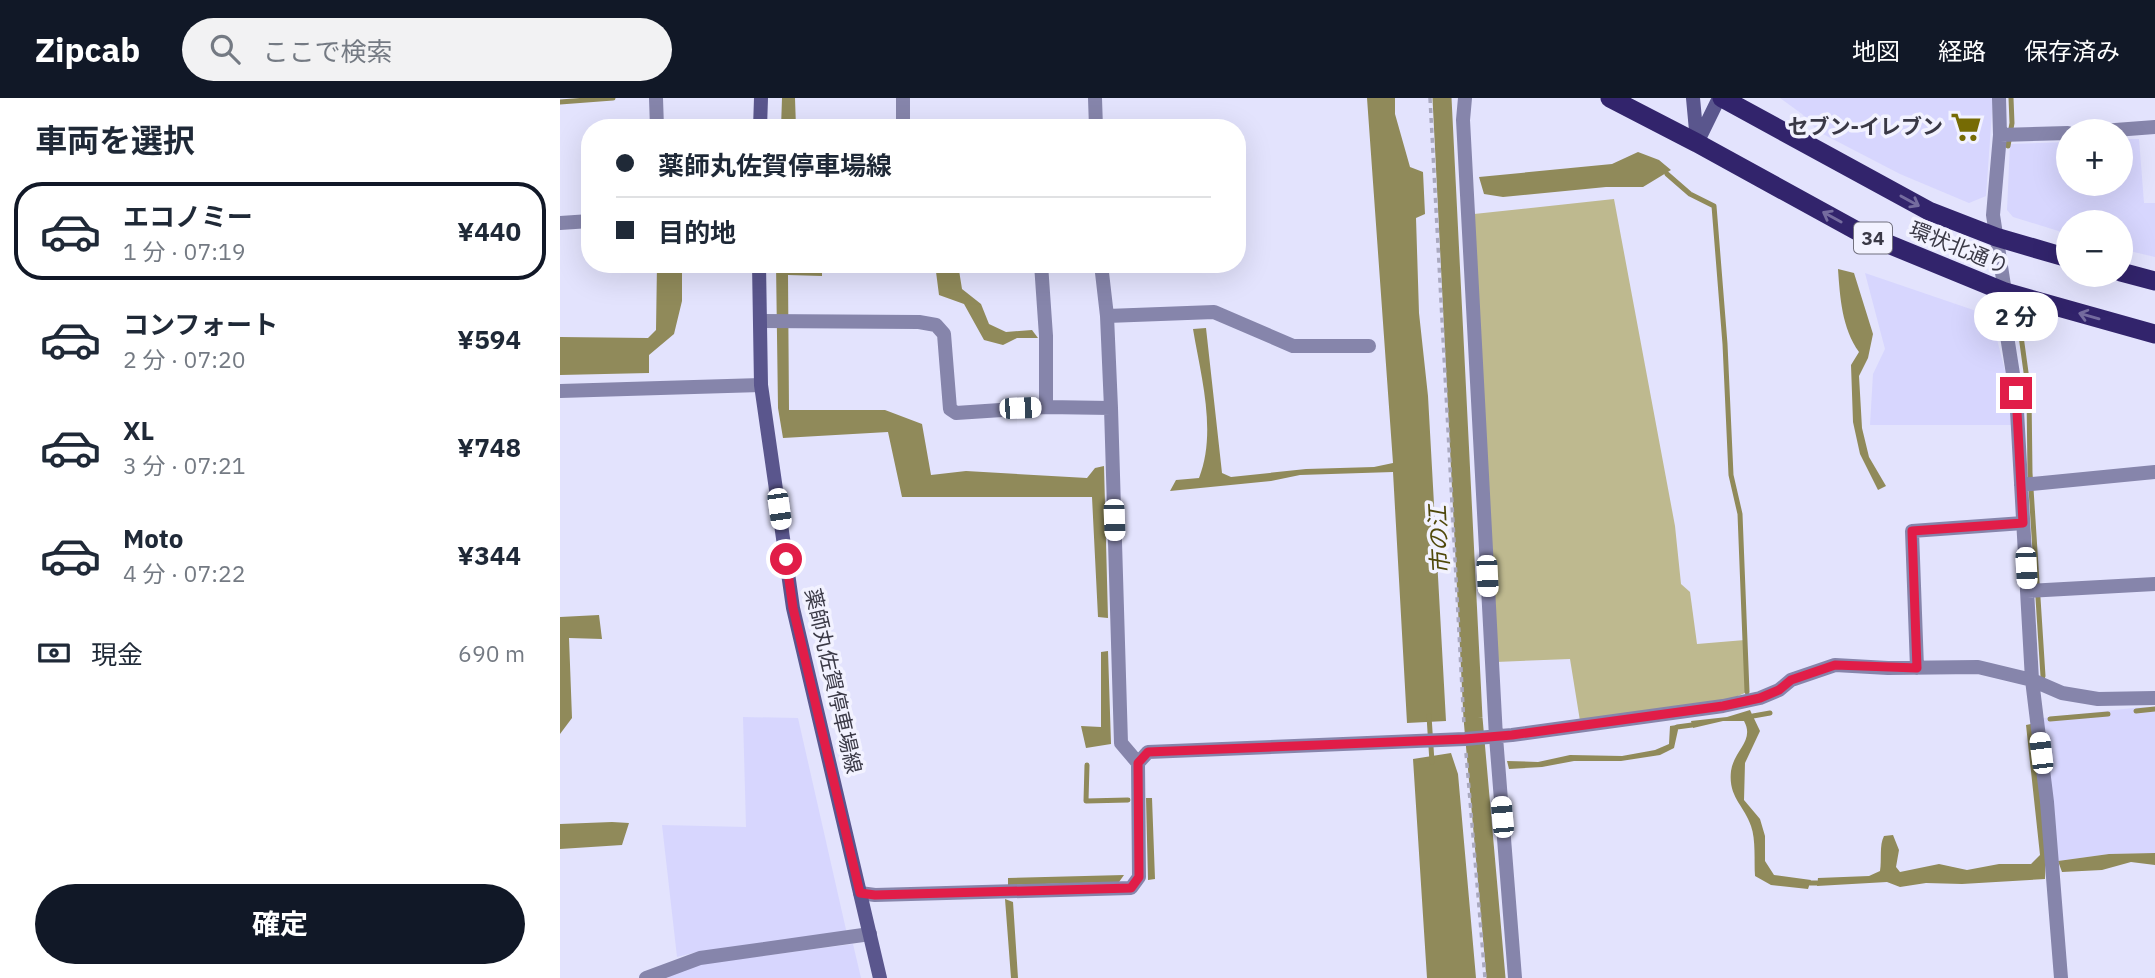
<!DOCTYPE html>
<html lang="ja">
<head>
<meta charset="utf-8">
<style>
  :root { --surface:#fff; --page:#f2f2f3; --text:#1f2937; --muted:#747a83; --line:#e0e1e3; --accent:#111827 }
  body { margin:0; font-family:"IBM Plex Sans","Noto Sans JP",sans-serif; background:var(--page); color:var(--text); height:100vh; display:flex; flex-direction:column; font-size:26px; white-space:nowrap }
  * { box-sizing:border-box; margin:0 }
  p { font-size:23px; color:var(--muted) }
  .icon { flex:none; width:38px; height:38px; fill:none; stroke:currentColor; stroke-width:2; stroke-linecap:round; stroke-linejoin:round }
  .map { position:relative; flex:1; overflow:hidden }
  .details { display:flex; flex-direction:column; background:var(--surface); width:560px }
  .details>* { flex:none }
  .guide { position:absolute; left:21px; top:21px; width:665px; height:154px; border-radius:28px; box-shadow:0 7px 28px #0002; display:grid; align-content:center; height:154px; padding:0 35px; background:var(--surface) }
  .controls { position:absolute; left:1496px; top:21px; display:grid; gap:14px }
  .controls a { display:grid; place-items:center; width:77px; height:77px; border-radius:50%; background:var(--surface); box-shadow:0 7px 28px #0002; font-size:35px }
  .end { position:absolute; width:32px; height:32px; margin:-16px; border:9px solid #e11d48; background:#fff; box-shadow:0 0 0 4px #fff }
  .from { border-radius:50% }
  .bubble { position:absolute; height:49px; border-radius:24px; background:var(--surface); box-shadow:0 7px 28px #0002; font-size:23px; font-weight:700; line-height:49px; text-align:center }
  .car { position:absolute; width:21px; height:42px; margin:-21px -10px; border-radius:9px; box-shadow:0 0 5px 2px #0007; background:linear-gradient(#fff 24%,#345 0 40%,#fff 0 76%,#345 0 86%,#fff 0) }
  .guide b { display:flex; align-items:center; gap:24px; height:66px; font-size:26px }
  .guide b+b { border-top:2px solid var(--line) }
  .guide i { width:18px; height:18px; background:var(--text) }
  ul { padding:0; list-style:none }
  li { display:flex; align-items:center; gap:21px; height:98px; margin:0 14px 10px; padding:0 21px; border:4px solid transparent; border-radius:28px }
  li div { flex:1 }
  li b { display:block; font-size:26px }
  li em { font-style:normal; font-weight:700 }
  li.active { border-color:var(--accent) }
  li>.icon { width:63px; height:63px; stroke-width:1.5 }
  h2 { padding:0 35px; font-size:32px; line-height:84px }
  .pay { display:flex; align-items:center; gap:18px; height:77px; padding:0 35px; font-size:26px }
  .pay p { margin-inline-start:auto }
  .button { display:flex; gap:14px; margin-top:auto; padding:14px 35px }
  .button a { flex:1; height:80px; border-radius:42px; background:var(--accent); color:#fff; font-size:28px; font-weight:700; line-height:80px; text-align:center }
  header { display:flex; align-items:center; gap:42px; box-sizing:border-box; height:98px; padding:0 35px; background:var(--accent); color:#fff }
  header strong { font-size:33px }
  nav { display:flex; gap:38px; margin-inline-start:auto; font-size:24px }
  .search { width:490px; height:63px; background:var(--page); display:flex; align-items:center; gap:18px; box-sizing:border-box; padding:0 24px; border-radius:38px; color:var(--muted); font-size:26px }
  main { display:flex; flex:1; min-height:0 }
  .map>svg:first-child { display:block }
</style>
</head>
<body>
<header>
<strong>Zipcab</strong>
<div class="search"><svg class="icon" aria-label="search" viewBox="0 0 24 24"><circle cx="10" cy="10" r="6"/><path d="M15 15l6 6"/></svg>ここで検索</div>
<nav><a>地図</a><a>経路</a><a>保存済み</a></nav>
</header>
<main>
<section class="details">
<h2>車両を選択</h2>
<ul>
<li class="active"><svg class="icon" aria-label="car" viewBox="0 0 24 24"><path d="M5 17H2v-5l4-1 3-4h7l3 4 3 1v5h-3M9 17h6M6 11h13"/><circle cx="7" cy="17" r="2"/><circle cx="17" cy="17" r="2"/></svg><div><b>エコノミー</b><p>1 分 · 07:19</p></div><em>¥440</em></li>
<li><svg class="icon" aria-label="car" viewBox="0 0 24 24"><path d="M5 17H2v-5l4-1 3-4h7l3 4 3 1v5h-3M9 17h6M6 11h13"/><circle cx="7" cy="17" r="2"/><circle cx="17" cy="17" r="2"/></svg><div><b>コンフォート</b><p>2 分 · 07:20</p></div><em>¥594</em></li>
<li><svg class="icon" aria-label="car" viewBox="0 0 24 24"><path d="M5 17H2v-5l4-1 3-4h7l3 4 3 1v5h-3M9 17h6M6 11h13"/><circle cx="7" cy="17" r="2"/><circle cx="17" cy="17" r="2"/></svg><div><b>XL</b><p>3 分 · 07:21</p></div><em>¥748</em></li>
<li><svg class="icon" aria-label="car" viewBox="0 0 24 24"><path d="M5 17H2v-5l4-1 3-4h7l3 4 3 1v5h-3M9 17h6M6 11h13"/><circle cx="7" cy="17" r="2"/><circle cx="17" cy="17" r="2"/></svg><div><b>Moto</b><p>4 分 · 07:22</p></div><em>¥344</em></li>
</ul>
<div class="pay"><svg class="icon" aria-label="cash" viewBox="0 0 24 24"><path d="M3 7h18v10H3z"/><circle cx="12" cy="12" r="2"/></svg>現金<p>690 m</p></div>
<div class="button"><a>確定</a></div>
</section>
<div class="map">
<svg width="1595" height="880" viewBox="0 0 1595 880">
  <rect width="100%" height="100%" fill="#e3e3fd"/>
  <path fill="#d7d6fe" d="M1220,0H1433L1426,98L1409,105L1340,76L1259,34L1242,16Z
    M1561,41H1579L1584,105H1595V159L1561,151V124H1508V136L1453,119L1447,112L1450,46L1508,44V86H1561Z
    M1305,175L1431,218L1450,292L1452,327H1310L1313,276L1325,251Z
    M1582,609H1595V755L1549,756L1498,763L1483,620Z
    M183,619L238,620L287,836L141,853L117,859L102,727L186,729Z
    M293,846L301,880H108L107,877L142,866Z"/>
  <path fill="#beb98f" d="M1054,101L1115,428L1121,486L1130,494L1137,546L1185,542L1187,594L1164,604L1020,623L1010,561L936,564L914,116Z"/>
  <path fill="#908a5a" d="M222,0H235L236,30H221Z
    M807,0H835V16L850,69L863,74L865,116L856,120L859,215L868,298L886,623L847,625L833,374L740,377L711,383L610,393L616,382L639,380C657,334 641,279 633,231L646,230L662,375L671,379L746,371L814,369L833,365Z
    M1078,54L1099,62L1111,72L1083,89H1046L943,99L924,96L919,79L1052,66Z
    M97,166H122V203L114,236L89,257V275L0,277V239L88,240L96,232Z
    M216,166H262V178L228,177L229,312H325L362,326L371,377L406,373L527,380L535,370L544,368L548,520L538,519L532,399H342L328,334L223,340L218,310Z
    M375,166H398L402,191L421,206L429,226L446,234L472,232L478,240H457L443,247L424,242L404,206L379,197Z
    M1278,171L1294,175L1313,236L1308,260L1299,278L1302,330L1309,359L1326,388L1318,392L1300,356L1293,324L1291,267L1299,254C1282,230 1280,200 1278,171Z
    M39,517L42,541L9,540L12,620L0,636V519Z
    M548,553L551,646L526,650L521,628L541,629V554Z
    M1190,612L1200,633L1185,665L1184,702L1200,721L1205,738V763L1214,777L1251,782L1248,791L1211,787L1195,778C1194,763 1196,742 1191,728C1184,707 1168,699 1171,673C1174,652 1195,643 1184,623H1163L1133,630L1131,623L1167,619Z
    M1471,626C1478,677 1487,729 1485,781L1402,786L1366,785L1340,789L1327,784L1257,788L1258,780L1309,778L1320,773C1322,762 1319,747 1324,738L1333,737L1339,752L1336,769L1340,774L1379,766L1407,772L1439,766H1471L1480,757L1466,627Z
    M1117,627L1118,632L1114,650L1100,657L1061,663H1014L982,669L949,671L947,663L978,664L1010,657L1062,658L1095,652L1109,646L1110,628Z
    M891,655L898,676L916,880H867L853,661Z
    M586,700H592L595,781L588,782Z
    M52,724L69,725L62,747L0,751V726Z
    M1595,755V767L1571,764L1542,772L1502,774L1498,763L1549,756Z
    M564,777L559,784L448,787V780Z
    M445,801L453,804L458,880H451Z"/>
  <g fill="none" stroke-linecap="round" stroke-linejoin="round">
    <path stroke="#908a5a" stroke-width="5" d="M0,4L53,0
      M1448,48L1452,25L1451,0
      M1107,76L1130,96L1154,108L1165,246L1171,377L1180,416L1187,594
      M1461,238L1469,296L1470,375L1483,578
      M1576,613L1595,611
      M869,618L872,664
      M1193,618L1210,615
      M1490,621L1548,616
      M1117,629L1132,627
      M527,667L526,703L568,702
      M1250,785H1257"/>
    <path stroke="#908a5a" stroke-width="19" d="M882,0L913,620L936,880"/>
    <path stroke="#aaa9bf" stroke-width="3.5" stroke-dasharray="5 5" stroke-linecap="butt" d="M870,0L904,627
      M906,655L925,880"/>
    <path stroke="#8685ab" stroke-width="14" d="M96,0L97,30
      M343,0V30
      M535,0L536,30
      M905,0L903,22L936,639L955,880
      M1439,0L1440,37L1433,117L1445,194L1447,238L1456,295L1472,582L1487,704L1501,880
      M1542,33L1595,29
      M1440,37L1508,35
      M0,125L30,123
      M541,166L547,218L551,310L561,645L578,665
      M547,218L654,214L733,248H809
      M200,223L359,224L376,227L384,236L390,311L396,315L486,309V238L481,166
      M0,293L201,287
      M486,309L551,310
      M1461,387L1595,374
      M1467,493L1595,486
      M1357,570L1352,433L1463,425
      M300,795L315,797L571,790L579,779L578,665L588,654L905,641L952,637L1163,608L1200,600L1219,592L1231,582L1275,567L1328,570L1418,569L1472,582L1502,595L1538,601L1595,600
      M86,880L140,860L310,836"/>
    <path stroke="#5a568d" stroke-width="14" d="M1133,0L1137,43
      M200,30L201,0
      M1137,45L1159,0
      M199,166L201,287L233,510L320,880"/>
    <path stroke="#32246c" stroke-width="19" d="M1050,0L1137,45L1299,134L1445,194L1595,236
      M1162,0L1369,113L1436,139L1508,160
      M1561,174L1595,183"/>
  </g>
  <defs><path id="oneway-shaft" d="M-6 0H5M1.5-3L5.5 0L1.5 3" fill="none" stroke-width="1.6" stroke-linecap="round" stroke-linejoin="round" transform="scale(1.75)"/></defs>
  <g stroke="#756c9f">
    <use href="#oneway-shaft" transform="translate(1350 103) rotate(29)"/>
    <use href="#oneway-shaft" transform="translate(1272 119) rotate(-151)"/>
    <use href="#oneway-shaft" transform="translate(1529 218) rotate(-164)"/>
  </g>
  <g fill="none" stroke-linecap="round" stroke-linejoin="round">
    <path stroke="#e11d48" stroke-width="9" d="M226,461L233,510L300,795L315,797L571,790L579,779L578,665L588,654L905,641L952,637L1163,608L1200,600L1219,592L1231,582L1275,567L1357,570L1352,433L1463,425L1456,295"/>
  </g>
  <defs>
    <g id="supermarket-bare" transform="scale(2.415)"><path d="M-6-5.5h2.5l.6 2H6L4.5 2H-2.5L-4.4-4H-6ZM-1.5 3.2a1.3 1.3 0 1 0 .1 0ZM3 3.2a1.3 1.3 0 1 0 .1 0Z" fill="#766b04" stroke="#f2f2ff" stroke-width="2.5" paint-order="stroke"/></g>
  </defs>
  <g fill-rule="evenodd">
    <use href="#supermarket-bare" x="1406" y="29"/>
  </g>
  <g text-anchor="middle" stroke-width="7" stroke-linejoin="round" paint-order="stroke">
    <rect fill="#f2f2ff" stroke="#71707e" stroke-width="2" x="1294" y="124.5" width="38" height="31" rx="5"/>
    <g font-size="19" font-weight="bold" fill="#3a3946">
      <text x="1313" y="147">34</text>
    </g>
    <g font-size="21" font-weight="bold" fill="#3a3946" stroke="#f2f2ff" text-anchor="end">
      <text x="1383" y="36">セブン-イレブン</text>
    </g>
    <g font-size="21" fill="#3a3946" stroke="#f2f2ff">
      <text transform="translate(1399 150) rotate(22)" y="7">環状北通り</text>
      <text transform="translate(273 583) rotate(77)" y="7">薬師丸佐賀停車場線</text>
    </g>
    <g font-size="23" font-style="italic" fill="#50490b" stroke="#f2f2ff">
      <text transform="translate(879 442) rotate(-93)" y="8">市の江</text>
    </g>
  </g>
</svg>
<div class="controls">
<a>+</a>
<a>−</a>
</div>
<i class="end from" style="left:226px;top:461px"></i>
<i class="end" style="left:1456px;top:295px"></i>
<div class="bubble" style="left:1414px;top:194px;width:84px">2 分</div>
<i class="car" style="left:460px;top:310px;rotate:88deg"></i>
<i class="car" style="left:219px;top:411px;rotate:172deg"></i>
<i class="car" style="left:554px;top:422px;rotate:178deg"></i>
<i class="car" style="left:1466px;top:470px;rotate:177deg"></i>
<i class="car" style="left:927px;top:478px;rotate:177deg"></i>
<i class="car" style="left:1481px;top:655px;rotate:353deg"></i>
<i class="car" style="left:942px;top:719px;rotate:355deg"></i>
<div class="guide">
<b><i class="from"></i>薬師丸佐賀停車場線</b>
<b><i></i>目的地</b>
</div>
</div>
</main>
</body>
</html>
